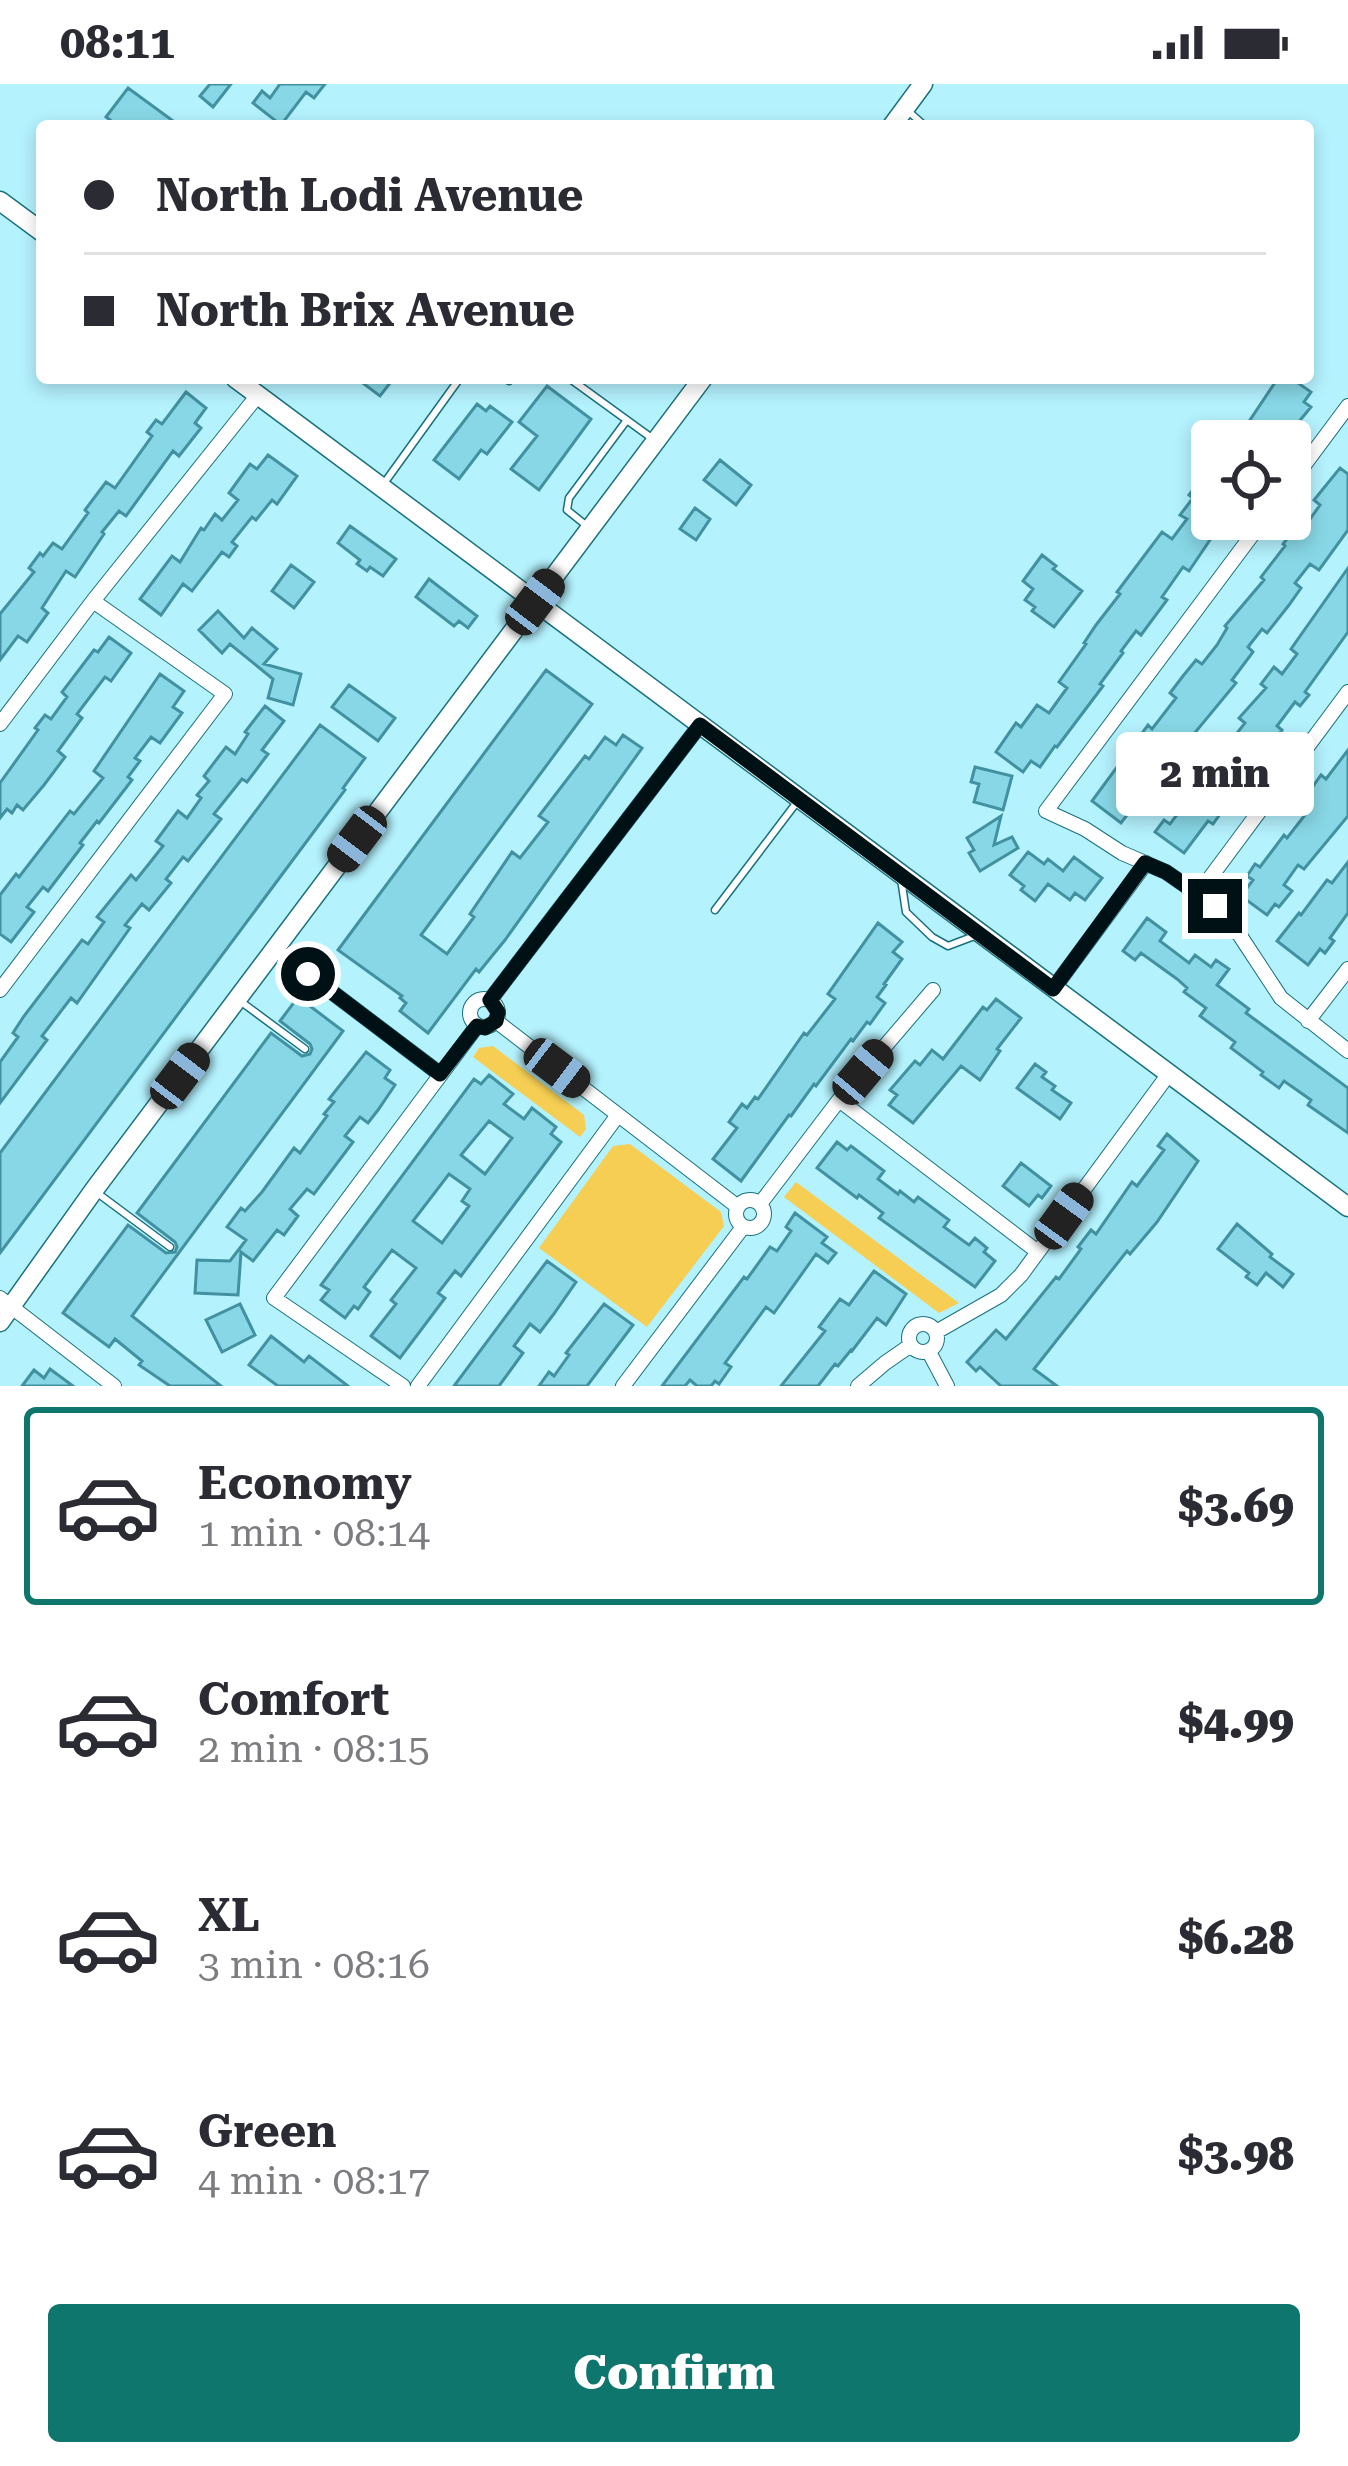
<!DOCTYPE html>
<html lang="en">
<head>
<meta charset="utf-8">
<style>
  :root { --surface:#fff; --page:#f7f7f7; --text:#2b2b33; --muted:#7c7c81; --line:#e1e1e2; --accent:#0f766e }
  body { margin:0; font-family:"Roboto Serif",serif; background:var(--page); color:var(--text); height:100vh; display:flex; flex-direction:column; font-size:45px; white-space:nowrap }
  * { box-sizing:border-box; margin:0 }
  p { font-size:39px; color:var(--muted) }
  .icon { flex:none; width:66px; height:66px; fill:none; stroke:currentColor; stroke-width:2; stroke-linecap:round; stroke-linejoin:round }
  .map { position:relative; height:1302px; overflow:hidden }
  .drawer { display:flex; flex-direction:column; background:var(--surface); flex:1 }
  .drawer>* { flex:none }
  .top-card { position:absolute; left:36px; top:36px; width:1278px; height:264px; border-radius:12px; box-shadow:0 6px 18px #0003; display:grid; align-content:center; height:264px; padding:0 48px; background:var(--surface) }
  .controls { position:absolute; left:1191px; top:336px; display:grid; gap:24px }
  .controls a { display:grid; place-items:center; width:120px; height:120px; border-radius:12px; background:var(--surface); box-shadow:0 6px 18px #0003; font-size:60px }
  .end { position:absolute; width:54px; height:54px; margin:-27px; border:15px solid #001116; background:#fff; box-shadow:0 0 0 6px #fff }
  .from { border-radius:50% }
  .bubble { position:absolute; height:84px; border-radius:12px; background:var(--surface); box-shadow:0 6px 18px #0003; font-size:39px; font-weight:800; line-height:84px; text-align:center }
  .car { position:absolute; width:36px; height:72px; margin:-36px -18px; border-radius:15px; box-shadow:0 0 9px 3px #0007; background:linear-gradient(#222 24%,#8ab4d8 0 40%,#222 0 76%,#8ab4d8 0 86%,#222 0) }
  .top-card b { display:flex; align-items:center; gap:42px; height:114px; font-size:45px }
  .top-card b+b { border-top:3px solid var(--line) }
  .top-card i { width:30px; height:30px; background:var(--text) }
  ul { padding:21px 0 0; list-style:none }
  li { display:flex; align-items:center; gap:36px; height:198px; margin:0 24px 18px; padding:0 24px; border:6px solid transparent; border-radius:12px }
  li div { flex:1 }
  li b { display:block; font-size:45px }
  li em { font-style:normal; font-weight:800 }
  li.selected { border-color:var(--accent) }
  li>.icon { width:108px; height:108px; stroke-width:1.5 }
  .button { display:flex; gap:24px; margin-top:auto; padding:24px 48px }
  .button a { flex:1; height:138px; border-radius:12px; background:var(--accent); color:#fff; font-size:48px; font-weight:800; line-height:138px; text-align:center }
  .status { display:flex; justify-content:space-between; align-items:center; height:84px; padding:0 60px; background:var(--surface); direction:ltr }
  .status svg { height:33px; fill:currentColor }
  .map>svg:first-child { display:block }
</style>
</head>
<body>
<div class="status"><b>08:11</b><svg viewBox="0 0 49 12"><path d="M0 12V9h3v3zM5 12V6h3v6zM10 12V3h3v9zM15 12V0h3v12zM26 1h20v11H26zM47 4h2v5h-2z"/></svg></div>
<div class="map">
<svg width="1348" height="1302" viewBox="0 0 1348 1302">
  <rect width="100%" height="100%" fill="#b4f2fe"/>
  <path fill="#f5ce53" d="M493,962L584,1031L586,1045L580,1053L473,973L479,964Z
    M630,1060L721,1128L724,1142L647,1243L539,1164L613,1062Z
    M796,1098L959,1219L939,1229L784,1113Z"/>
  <path fill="#88d7e6" stroke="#4191a0" stroke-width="3" fill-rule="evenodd" d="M210,0H231L213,23L200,12Z
    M280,0H325L314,14L306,8L281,41L253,19L262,7L270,14Z
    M128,4L180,42H118L106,33Z
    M356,294H394L380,312Z
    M1278,294H1291L1311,308L1304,318L1311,323L1283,357H1236Z
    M547,302L591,335L539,406L511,385L537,352L519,338Z
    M186,308L206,324L195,339L201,344L179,372L173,367L126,432L119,427L102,448L104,450L75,493L66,487L42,524L48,529L27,558L18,552L0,576V530L34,488L29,484L40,469L43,472L53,459L62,465L88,429L85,426L106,398L115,404L152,352L147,348L156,336L162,340Z
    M477,320L486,327L490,322L512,338L487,370L481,366L459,395L434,376Z
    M268,371L297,392L277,420L272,416L256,436L252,433L232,458L237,462L229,473L222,468L192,507L183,500L161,531L140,515L172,472L180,478L201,444L204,446L215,430L222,436L238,416L229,409L250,380L257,385Z
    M720,376L751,401L736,421L704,396Z
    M1212,381V435L1220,441L1189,487L1183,483L1162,513L1167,516L1141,551L1136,547L1121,567L1123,569L1100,600L1103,602L1057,663L1055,662L1040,683L1031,677L1023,688L996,668L1016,639L1021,643L1037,621L1049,629L1067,604L1059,598L1086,560L1084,559L1096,541L1120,510L1117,508L1162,448L1172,455L1187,435L1180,431L1193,414L1189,411Z
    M1340,384L1348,390V446L1319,486L1310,480L1295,499L1301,504L1289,521L1267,549L1262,545L1248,563L1253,568L1232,596L1236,599L1169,680L1157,700L1153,697L1121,739L1092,717L1148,641L1152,645L1176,614L1170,609L1183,592L1196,576L1202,580L1217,561L1227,544L1225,542L1264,496L1261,493L1285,462L1283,460L1292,448L1298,452L1320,421L1314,416Z
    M695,424L710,435L696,456L680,445Z
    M350,442L396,475L383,492L370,483L367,487L357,480L360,476L338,459Z
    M1042,471L1056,482L1053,485L1082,507L1054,543L1032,527L1035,523L1025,516L1033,505L1023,497Z
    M291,481L314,498L294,524L272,507Z
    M1348,484V548L1305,608L1309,611L1300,622L1295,618L1277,642L1282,646L1274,656L1271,653L1254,675L1258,678L1249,691L1245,687L1221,720L1225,723L1213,740L1208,737L1184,769L1155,748L1164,736L1170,740L1185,720L1177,715L1197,686L1204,691L1219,672L1215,669L1225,654L1230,658L1245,639L1239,634L1266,604L1261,600L1274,583L1282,590L1297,570L1291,565Z
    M429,495L477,532L468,544L459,537L454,542L416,513Z
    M218,527L244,554L252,544L277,565L264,580L301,590L293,621L268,614L273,595L230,560L222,569L199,546Z
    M109,553L131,569L111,597L105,593L77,630L82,634L58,667L65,673L44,701L23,726L17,721L12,729L7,725L0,734V699L38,646L35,644L45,631L51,635L67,613L62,608L94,566L98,568Z
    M546,586L592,620L421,851L447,870L474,833L470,830L512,768L520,774L548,738L539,732L585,672L589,675L605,653L616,661L623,651L642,664L505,856L479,888L476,885L428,949L400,927L406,919L400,914L402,912L338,866Z
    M160,590L184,607L173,623L182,629L160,659L151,653L135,674L140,677L128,693L132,696L99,739L97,737L80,759L83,761L48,807L43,803L27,823L34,828L11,858L0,850V811L16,790L19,793L70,727L74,730L103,694L94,687Z
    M349,601L395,634L378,657L332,623Z
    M265,622L284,637L262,666L268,670L247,698L242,695L214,730L221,735L188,777L183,773L166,795L171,799L149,826L142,820L125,841L130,844L77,919L71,914L42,952L47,956L0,1019V978L18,953L13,949L24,932L82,856L88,860L104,838L97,833L131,791L136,796L148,781L163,762L156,757L178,727L187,734L201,714L197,711L209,697L204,692L226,663L235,670L248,650L245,648Z
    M320,641L365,674L343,704L345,706L0,1169V1069Z
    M1348,666V732L1304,785L1298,781L1284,801L1292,807L1279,823L1275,820L1267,831L1241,812L1253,796L1247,792L1255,780L1260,783L1284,751L1287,754L1305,731L1297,725L1321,691L1326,695Z
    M975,683L1012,692L1003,726L974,718L979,700L971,698Z
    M1001,732L994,761L1012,753L1018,764L980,787L969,769L974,766L967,754Z
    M1028,768L1044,780L1048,775L1063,787L1074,773L1102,794L1085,816L1075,809L1070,816L1048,800L1035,817L1021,806L1024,802L1010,791Z
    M1348,778V829L1330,854L1334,857L1325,869L1320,865L1308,881L1277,857L1299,829L1301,831L1327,796L1332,799Z
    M1147,834L1166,848L1160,857L1189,879L1195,871L1211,883L1216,876L1229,885L1217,901L1249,925L1246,929L1348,1004V1049L1308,1021L1311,1016L1284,997L1279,1004L1261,991L1263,988L1231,964L1235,958L1200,932L1206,924L1184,908L1187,904L1177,895L1141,869L1135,876L1123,867Z
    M878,839L902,858L893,868L902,875L884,900L886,901L877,913L885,919L870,940L867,938L853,957L851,955L816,1002L814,1000L791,1032L789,1031L741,1097L713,1075L737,1044L729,1038L742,1020L747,1024L755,1013L758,1015L804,949L807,951L835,915L828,910Z
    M298,913L343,947L132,1232L221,1302H170L139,1281L142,1277L115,1255L109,1263L63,1229L128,1141L166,1169L175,1168L177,1163L175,1158L137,1129L271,949L302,972L310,970L312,965L310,960L280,937Z
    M996,915L1021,934L997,965L1000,967L980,996L961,982L913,1039L889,1021L897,1011L890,1006L915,977L920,981L932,966L943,975L983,923L987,926Z
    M366,968L390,986L385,994L395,1001L378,1026L368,1039L360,1033L345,1052L353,1058L314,1110L307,1105L290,1125L298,1132L284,1151L277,1146L253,1177L241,1168L238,1211L195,1209L197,1176L230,1177L246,1156L227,1143L241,1124L245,1127L262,1108L294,1064L300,1069L327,1032L324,1030L334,1018L329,1015Z
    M1035,980L1046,988L1042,993L1055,1002L1052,1006L1071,1019L1060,1035L1017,1004Z
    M489,991L513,1010L504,1020L524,1035L532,1024L556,1043L551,1050L561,1058L461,1192L455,1187L438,1209L445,1214L400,1274L371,1252L396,1220L391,1216L416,1184L392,1166L364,1203L370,1208L358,1225L354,1222L345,1234L321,1216L329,1206L321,1201L474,995L481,1000ZM489,1037L512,1054L485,1090L461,1071ZM449,1090L470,1105L462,1117L469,1122L442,1159L413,1137Z
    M1167,1050L1198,1077L1157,1138L1130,1170L1127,1167L1034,1285L1057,1302H1001L980,1283L976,1287L967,1278L996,1246L1006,1255L1056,1193L1059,1195L1081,1165L1078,1163L1091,1146L1096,1150L1132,1098L1137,1102L1164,1066L1158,1062Z
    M837,1058L847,1066L851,1062L884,1087L878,1095L898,1110L900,1107L914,1118L918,1113L949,1136L944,1143L969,1161L975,1154L987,1164L984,1168L995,1177L975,1203L879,1134L883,1129L859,1111L857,1114L817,1084Z
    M1021,1079L1051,1102L1042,1114L1038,1111L1029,1122L1003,1102Z
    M795,1129L827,1153L822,1159L836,1169L828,1179L816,1170L774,1229L766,1223L725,1279L731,1283L719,1300L715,1297L711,1302H697L690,1296L685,1302H662L744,1193L747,1195L770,1163L777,1167L791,1147L786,1143Z
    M1237,1140L1272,1170L1270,1173L1293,1190L1283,1203L1266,1189L1257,1201L1246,1193L1249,1189L1218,1165Z
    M547,1177L576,1198L553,1231L540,1248L530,1240L514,1262L523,1269L499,1302H454Z
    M874,1187L906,1210L886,1241L877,1234L852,1267L851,1266L838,1282L835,1280L818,1302H781L825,1247L819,1243L840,1215L849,1221Z
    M240,1220L255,1251L222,1268L206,1236Z
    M604,1220L633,1241L587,1302H539L549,1288L554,1292L569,1271L566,1269Z
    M271,1252L304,1278L309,1272L348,1302H278L249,1281Z
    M50,1285L73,1302H22L34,1286L44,1294Z"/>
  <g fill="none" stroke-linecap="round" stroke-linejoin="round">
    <g stroke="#19707e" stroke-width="9">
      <path id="lane" d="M908,27L925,42
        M505,294L509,297L511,294
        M569,294L653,355
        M385,398L460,294
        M587,442L567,426L569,414L627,336
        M901,795L906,828L932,853L948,862L977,851
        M715,826L797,718
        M240,917L305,965
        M96,1108L170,1163"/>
    </g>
    <g stroke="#19707e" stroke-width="16">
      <path id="street" d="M1290,400L1348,322
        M1264,435L1046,727L1085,745L1122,769L1166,788L1215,822L1237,847L1281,914L1348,967
        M0,640L93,517L258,311
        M1198,810L1348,608
        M275,865L440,990
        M1053,905L1146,779
        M0,906L225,610L93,517
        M470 929a14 14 0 1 1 28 0a14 14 0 1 1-28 0Z
        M490,916L700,641
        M496,937L738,1123
        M1308,937L1348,885
        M839,1016L1038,1168
        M736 1130a14 14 0 1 1 28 0a14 14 0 1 1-28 0Z
        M760,1120L839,1016L933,906
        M0,1214L114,1302
        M909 1254a14 14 0 1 1 28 0a14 14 0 1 1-28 0Z
        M936,1248L1001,1211L1021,1191L1168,991
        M929,1268L947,1302
        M403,1302L274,1214L477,942
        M418,1302L618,1031
        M623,1302L743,1143
        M858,1302L885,1279L911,1261"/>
    </g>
    <g stroke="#19707e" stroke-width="21">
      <path id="secondary" d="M892,42L923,0
        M0,117L42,148
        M235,294L1348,1123
        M0,1238L94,1106L703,294"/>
    </g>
    <use href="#lane" stroke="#fff" stroke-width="6"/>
    <use href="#street" stroke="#fff" stroke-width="14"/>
    <use href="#secondary" stroke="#fff" stroke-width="18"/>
  </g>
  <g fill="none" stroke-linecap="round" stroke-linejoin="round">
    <path stroke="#001116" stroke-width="15" d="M308,890L440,990L477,942L485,944L496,937L498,928L490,916L700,641L1053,905L1145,779L1166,788L1215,822"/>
  </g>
</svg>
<div class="controls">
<a><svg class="icon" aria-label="locate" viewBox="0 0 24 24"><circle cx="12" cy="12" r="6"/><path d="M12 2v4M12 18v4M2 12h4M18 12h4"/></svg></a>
</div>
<i class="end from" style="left:308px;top:890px"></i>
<i class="end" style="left:1215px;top:822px"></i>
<div class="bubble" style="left:1116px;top:648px;width:198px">2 min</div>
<i class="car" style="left:535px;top:518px;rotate:37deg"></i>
<i class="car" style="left:357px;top:755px;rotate:217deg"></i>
<i class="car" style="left:557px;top:984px;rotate:127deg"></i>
<i class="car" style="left:863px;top:988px;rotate:40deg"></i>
<i class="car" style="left:180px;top:992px;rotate:37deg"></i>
<i class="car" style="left:1064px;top:1132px;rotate:36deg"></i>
<div class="top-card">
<b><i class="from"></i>North Lodi Avenue</b>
<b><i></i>North Brix Avenue</b>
</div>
</div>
<section class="drawer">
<ul>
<li class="selected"><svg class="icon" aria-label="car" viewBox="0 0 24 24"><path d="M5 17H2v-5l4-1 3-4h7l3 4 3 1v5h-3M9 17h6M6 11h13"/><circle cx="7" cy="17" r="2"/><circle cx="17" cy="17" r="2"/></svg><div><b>Economy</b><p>1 min · 08:14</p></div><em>$3.69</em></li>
<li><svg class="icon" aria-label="car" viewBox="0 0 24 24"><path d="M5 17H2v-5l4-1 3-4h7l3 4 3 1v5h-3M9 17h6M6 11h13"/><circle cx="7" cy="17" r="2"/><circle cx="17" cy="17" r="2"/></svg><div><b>Comfort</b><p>2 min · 08:15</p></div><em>$4.99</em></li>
<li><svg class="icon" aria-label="car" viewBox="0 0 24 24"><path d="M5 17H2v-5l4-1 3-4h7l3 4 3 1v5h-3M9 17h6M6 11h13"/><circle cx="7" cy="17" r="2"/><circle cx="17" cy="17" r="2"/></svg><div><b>XL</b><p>3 min · 08:16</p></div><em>$6.28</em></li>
<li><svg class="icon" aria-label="car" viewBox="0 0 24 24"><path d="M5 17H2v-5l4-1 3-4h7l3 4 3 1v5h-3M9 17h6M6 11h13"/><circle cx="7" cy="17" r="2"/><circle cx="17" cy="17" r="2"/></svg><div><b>Green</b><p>4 min · 08:17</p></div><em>$3.98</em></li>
</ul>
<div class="button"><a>Confirm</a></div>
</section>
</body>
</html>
